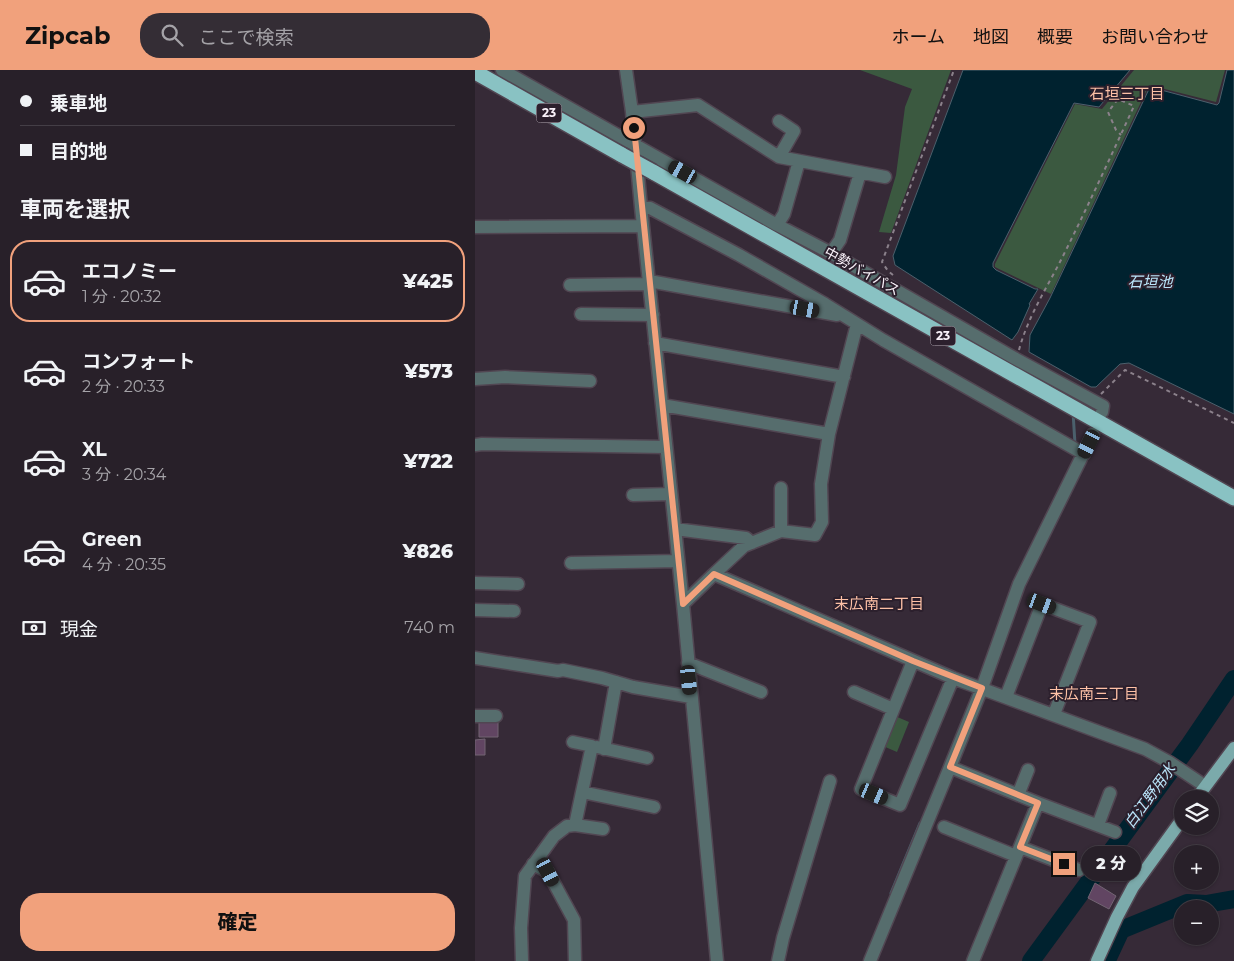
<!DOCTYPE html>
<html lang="ja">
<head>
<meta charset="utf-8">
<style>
  :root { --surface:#282029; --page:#342d35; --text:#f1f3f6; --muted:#a5a3a8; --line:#443e46; --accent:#f1a17c }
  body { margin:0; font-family:Montserrat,"Noto Sans JP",sans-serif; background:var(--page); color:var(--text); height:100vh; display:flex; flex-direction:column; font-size:19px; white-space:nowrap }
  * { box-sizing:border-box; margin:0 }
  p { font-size:16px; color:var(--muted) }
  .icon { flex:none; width:28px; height:28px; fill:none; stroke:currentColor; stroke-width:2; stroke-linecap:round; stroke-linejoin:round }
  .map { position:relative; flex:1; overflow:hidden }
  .details { display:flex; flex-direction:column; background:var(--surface); width:475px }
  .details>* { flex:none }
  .hud { display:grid; align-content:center; height:110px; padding:0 20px; background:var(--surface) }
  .fabs { position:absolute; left:699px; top:720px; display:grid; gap:10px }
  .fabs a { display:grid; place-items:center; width:45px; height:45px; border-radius:50%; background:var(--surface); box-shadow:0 1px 4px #0004,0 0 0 1px var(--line); font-size:25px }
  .end { position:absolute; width:22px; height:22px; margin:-11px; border:6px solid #f1a17c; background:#111; box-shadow:0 0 0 2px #111 }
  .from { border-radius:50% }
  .bubble { position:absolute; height:35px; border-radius:18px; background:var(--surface); box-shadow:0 1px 4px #0004,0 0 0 1px var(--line); font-size:16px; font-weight:800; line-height:35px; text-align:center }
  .car { position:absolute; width:15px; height:30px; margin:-15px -8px; border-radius:6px; box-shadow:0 0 4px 1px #0007; background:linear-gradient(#222 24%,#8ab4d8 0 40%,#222 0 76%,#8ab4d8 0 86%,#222 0) }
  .hud b { display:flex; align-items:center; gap:18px; height:48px; font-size:19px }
  .hud b+b { border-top:1px solid var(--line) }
  .hud i { width:12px; height:12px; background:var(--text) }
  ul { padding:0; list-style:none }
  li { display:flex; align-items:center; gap:15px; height:82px; margin:0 10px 8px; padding:0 10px; border:2px solid transparent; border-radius:20px }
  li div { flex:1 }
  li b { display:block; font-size:19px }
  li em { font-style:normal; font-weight:800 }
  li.selected { border-color:var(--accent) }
  li>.icon { width:45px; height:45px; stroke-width:1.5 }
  h2 { padding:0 20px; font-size:22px; line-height:60px }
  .pay { display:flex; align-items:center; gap:12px; height:55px; padding:0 20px; font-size:19px }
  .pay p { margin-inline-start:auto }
  .cta { display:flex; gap:10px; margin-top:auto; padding:10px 20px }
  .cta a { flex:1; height:58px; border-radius:20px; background:var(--accent); color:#111; font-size:20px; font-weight:800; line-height:58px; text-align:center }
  header { display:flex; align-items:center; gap:30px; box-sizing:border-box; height:70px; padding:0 25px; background:var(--accent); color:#111 }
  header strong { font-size:24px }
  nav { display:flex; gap:28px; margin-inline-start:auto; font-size:18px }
  .search { width:350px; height:45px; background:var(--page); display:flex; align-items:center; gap:12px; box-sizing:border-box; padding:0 18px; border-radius:20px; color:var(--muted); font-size:19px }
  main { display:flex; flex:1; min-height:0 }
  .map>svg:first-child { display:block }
</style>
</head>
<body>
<header>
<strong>Zipcab</strong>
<div class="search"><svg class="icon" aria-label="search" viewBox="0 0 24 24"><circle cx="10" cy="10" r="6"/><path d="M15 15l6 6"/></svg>ここで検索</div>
<nav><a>ホーム</a><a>地図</a><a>概要</a><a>お問い合わせ</a></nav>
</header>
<main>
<section class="details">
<div class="hud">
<b><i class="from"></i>乗車地</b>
<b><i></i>目的地</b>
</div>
<h2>車両を選択</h2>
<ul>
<li class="selected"><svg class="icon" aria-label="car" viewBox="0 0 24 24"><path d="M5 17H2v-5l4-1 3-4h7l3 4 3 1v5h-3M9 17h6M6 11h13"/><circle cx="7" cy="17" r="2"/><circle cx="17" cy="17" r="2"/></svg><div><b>エコノミー</b><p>1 分 · 20:32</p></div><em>¥425</em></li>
<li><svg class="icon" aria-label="car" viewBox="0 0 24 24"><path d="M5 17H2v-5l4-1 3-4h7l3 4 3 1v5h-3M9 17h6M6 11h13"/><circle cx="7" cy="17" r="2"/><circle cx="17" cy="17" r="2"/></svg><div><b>コンフォート</b><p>2 分 · 20:33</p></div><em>¥573</em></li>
<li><svg class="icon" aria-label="car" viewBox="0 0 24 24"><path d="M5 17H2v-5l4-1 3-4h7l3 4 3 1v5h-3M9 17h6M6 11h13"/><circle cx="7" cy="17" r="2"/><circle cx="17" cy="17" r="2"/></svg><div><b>XL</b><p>3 分 · 20:34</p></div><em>¥722</em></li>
<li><svg class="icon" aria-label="car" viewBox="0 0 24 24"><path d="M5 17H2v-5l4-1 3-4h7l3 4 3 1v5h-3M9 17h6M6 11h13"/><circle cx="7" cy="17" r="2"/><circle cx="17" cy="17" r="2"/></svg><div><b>Green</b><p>4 分 · 20:35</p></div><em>¥826</em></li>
</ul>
<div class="pay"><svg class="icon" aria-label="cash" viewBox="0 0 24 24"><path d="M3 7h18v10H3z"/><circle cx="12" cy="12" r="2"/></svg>現金<p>740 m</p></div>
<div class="cta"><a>確定</a></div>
</section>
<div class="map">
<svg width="759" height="891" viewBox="0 0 759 891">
  <rect width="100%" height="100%" fill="#362a37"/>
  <path fill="#3b5940" d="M385,0H476L416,163L404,162L421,105L430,37L437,19Z
    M659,0H750L741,32L674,15L576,224L524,199L520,197V194L600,34L627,39Z
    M420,646L434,652L422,682L408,676Z
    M614,780L628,785L611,808L603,805Z"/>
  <path fill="#00222f" stroke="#4b606c" d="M488,0H655L624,37L599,33L518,193V197L521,200L560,219H563L554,234L555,235L543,262L537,270L420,195L418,186Z
    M752,0H759V344L654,293L645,294L621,317H616L554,282L555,265L575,228L675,17L742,35L744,33Z"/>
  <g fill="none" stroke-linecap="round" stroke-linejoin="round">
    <path stroke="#4b606c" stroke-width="3" d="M598,342L600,374
      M416,823L445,753"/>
    <path stroke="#00222f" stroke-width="18" d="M632,890L646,860L712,833L731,834L759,829
      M556,891L715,674L759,609"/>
  </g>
  <path fill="#614562" stroke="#726473" d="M4,651L23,652V667H4Z
    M10,669V685H0V670Z
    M620,813L641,826L634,839L613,828Z"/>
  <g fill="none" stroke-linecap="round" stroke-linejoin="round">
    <g stroke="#514652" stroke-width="15">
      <path id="minor" d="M27,0L302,155L356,183L541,289L628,336L627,342
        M151,0L157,42L166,137L208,534L242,891
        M157,42L223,35L304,87L410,107
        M304,51L319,61L304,87
        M166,137L175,138L264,185L350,234L408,270L609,384
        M302,155L309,144L324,91
        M0,157L168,156
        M356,183L365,170L385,103
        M174,211L362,245
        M95,215L174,214
        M106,244L178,245
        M180,273L369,307
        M0,309L30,307L115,311
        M187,335L354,364L346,414L347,452L340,465L306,461
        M354,364L382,254
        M0,375L7,374L191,377
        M158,425L196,424
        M200,459L271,468L277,473
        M96,493L203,491
        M239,504L269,476L306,461V418
        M0,513L43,514
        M208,534L239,504L478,608L670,679L694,692L730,716
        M0,540L39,541
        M0,588L83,601L88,600L127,608L158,617L216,627
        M438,591L386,719L425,735L478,608
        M213,593L286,622
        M379,622L418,639
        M531,627L567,534L615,552L579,644
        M0,646H21
        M98,672L117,676L107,722
        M122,677L172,688
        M129,679L141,612
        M543,725L553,700
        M563,733L640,762
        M100,755L107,722L179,737
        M623,755L635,723
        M469,757L541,786
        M545,777L604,800
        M58,794L73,802L99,850L100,891
        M47,891L46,858L50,806L79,766L92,756L100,755L128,759
        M303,891L308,868L355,711
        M395,891L475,697
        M498,891L563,733L475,697L507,618L544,514L618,364"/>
    </g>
    <g stroke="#514652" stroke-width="15">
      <path id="major" d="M721,729L759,678
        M622,891L642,847L658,817L708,748"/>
    </g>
    <g stroke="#514652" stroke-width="18">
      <path id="highway" d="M0,2L147,85
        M178,102L759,428"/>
    </g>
    <path stroke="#8b818b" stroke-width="2" stroke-dasharray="4 4" stroke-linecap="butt" d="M418,205L413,201L407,192L479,0
      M544,280C553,246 573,216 588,186C613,136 636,86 659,36L643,29L633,42L641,60L646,65
      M626,324L650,300L759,353"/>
    <use href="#minor" stroke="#566d6d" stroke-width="12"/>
    <use href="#major" stroke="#7baaab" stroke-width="12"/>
    <use href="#highway" stroke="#89c2c3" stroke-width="15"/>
    <g stroke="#514652" stroke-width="18" stroke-linecap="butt">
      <path id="highway-bridge" d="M147,85L178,102"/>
    </g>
    <use href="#highway-bridge" stroke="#89c2c3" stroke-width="15"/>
  </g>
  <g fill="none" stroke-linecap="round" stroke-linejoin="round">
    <path stroke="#f1a17c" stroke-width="6" d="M159,58L208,534L239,504L438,591L507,618L475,697L563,733L545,777L589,794"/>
  </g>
  <g text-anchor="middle" stroke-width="4" stroke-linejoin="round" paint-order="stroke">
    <g fill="#2c202d" stroke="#bcb2bc" stroke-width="1">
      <rect x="61.5" y="33.5" width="25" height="19" rx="4"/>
      <rect x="455.5" y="256.5" width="25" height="19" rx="4"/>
    </g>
    <g font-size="12" font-weight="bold" fill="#f9f1f9">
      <text x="74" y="47">23</text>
      <text x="468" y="270">23</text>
    </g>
    <g font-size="14" fill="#f9f1f9" stroke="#2c202d">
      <text transform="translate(387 201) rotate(29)" y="5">中勢バイパス</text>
    </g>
    <g font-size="15" fill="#fec1a6" stroke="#2c202d">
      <text x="652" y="29">石垣三丁目</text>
      <text x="404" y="539">末広南二丁目</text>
      <text x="619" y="629">末広南三丁目</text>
    </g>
    <g font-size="15" font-style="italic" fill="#bae5fa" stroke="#2c202d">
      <text x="675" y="217">石垣池</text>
      <text transform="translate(675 726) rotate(-54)" y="5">白江野用水</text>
    </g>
  </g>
</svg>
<div class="fabs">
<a><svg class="icon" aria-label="layers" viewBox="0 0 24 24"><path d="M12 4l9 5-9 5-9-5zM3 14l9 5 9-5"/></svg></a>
<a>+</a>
<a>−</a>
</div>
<i class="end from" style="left:159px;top:58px"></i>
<i class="end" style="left:589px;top:794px"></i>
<div class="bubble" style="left:606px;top:776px;width:60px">2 分</div>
<i class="car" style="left:208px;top:102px;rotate:299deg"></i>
<i class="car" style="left:330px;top:239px;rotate:100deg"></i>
<i class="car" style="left:614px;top:374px;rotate:206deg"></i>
<i class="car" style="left:567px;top:534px;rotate:111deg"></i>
<i class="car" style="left:214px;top:610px;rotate:174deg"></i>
<i class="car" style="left:399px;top:724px;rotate:113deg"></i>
<i class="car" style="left:73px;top:802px;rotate:152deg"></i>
</div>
</main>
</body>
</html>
